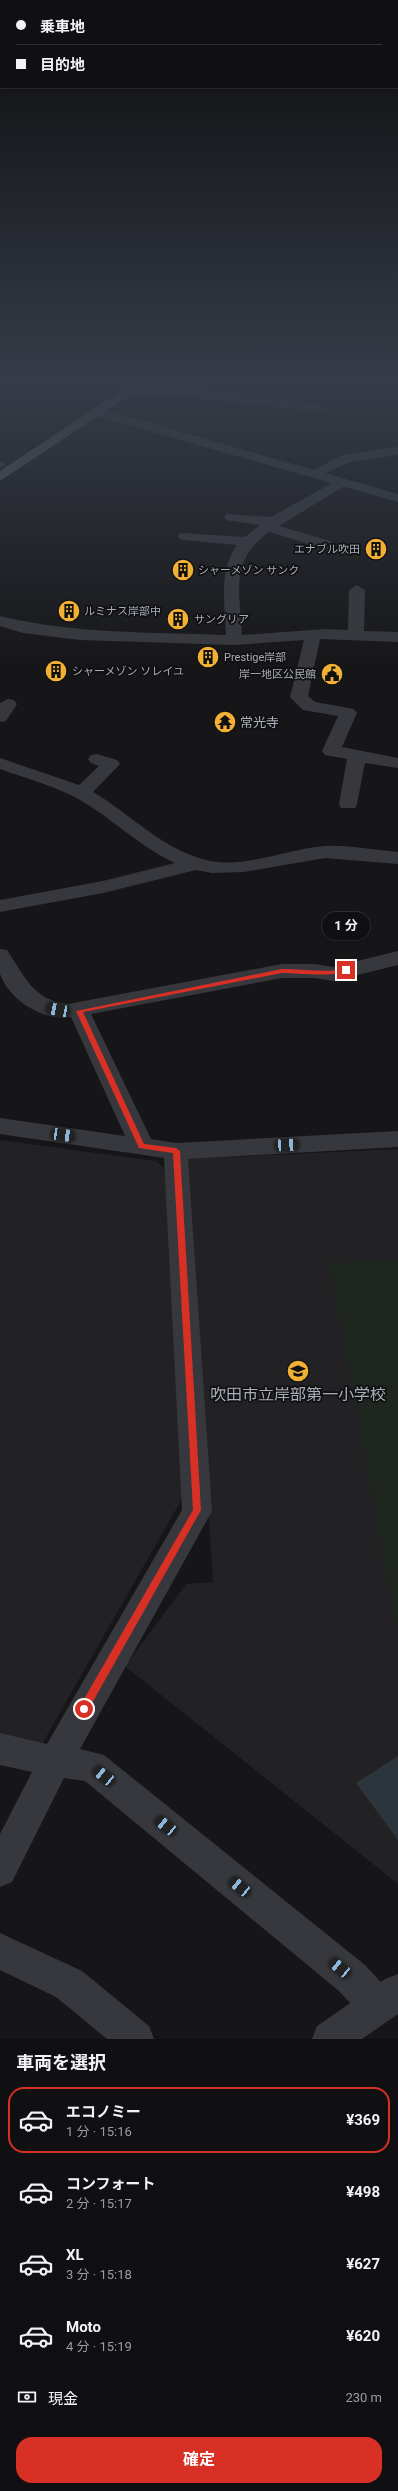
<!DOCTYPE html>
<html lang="ja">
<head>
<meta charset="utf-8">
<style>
  :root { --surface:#101012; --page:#1e1e20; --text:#f1f3f6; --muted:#9c9d9f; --line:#303032; --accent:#d93025 }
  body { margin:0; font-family:Roboto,"Noto Sans JP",sans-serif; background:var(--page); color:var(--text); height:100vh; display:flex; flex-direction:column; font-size:15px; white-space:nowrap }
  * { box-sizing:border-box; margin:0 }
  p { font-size:13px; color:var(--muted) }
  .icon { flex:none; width:22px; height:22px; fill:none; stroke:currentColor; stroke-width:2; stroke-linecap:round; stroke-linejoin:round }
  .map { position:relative; height:2039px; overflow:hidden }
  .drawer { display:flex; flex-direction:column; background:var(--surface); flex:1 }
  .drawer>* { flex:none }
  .hud { position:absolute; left:0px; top:0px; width:398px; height:88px; box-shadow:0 1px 3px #0004,0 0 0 1px var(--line); display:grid; align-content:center; height:88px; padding:0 16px; background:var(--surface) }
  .end { position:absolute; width:18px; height:18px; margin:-9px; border:5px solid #d93025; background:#fff; box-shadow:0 0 0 2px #fff }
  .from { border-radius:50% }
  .bubble { position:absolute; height:28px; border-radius:14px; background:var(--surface); box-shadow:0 1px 3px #0004,0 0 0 1px var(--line); font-size:13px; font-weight:700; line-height:28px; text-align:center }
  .car { position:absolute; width:12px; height:24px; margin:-12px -6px; border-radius:5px; box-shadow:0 0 3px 1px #0007; background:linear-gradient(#222 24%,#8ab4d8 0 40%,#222 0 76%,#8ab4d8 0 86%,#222 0) }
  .hud b { display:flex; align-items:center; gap:14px; height:38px; font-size:15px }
  .hud b+b { border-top:1px solid var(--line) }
  .hud i { width:10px; height:10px; background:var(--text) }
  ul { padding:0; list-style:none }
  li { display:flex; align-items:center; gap:12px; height:66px; margin:0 8px 6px; padding:0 8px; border:2px solid transparent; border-radius:16px }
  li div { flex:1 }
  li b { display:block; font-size:15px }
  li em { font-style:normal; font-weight:700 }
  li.on { border-color:var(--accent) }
  li>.icon { width:36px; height:36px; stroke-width:1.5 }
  h2 { padding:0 16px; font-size:18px; line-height:48px }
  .pay { display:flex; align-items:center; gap:10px; height:44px; padding:0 16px; font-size:15px }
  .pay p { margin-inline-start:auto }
  .action { display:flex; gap:8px; margin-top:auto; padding:8px 16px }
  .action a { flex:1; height:46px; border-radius:16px; background:var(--accent); color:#fff; font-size:16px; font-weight:700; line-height:46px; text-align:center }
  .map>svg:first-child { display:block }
</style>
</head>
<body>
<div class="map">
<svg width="398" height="2039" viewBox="0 0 398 2039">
  <rect width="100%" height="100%" fill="#161618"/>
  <path fill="#222225" d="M0,1140L156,1161L167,1171L186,1492L42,1744L0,1735Z
    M398,1149V1884L125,1666L186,1584L213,1582L185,1159Z"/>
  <path fill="#1e261f" d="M398,1259V1624H396L329,1263Z"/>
  <path fill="#2c353c" d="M398,1756V1840L356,1783Z"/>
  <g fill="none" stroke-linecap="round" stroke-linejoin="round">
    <path stroke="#3d3f44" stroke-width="1.5" stroke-dasharray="1.5 2" stroke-linecap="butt" d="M0,415L20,416L28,411"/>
    <path fill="#37383d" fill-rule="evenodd" d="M0,461L5,462V466L0,467Z"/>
    <path fill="#37383d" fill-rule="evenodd" d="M117,383H134L147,390L190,389L320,404L327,408L320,412L190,397L145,398Z
      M398,447V455L350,462L314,478L307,474L342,455Z
      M341,478L348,482L346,485L279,526L330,541L333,544L330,547L325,549L269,532C229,561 240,591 242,635L326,629L348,630L349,590L357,585L365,590L364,631L398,632V642L320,639L308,696L315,702L354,709L357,713L342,747L398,758V768L365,763L357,804L355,808H341L339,804L347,759L325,755L322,751L338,716L303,710L290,697L304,640L234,645L80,640L23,633L0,626V616C74,634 150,632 226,635C225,605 218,571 237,545L185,540L180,539L178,536L180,533L245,537L260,525L226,520L224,517L226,514L271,517Z
      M8,699L14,700L17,704L6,721L0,722V703Z
      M97,754L117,760L120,764L93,792C129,813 158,845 199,858C239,872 284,849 325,846C349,845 374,850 398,852V864L325,858L244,872L212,873L196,870L103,893L0,912V900L103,881L175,863C140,847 113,819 80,800C56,786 27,779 0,769V758L79,785L99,766L91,763L88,759L91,755Z
      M0,949L7,950C26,978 32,999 68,1004L282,964H315L333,967L398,951V965L333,981L315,978H282L91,1014L151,1139L176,1143L398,1131V1147L188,1159L212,1511L80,1749L104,1755L365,1965L391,1993L396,2006L391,2019L378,2024L365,2019L339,1991L85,1781L64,1778L12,1882L0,1887V1834L32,1772L0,1765V1733L47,1744L182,1510L164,1158L0,1134V1118L125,1136L71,1017C44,1022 9,1000 0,974C0,967 0,956 0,949Z
      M0,1933L82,1971L149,2026L154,2039H107L56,1997L0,1970Z"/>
    <path fill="#37383d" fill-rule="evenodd" d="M98,408L398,494V502L93,415L91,412Z
      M398,1974V2014L362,2039H312L317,2026L385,1979Z"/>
    <path fill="#53555c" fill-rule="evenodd" d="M133,383H148L0,481V471Z"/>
  </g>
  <linearGradient id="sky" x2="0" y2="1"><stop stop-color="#0c0c0d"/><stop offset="0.57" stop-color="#363c48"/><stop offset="1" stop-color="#363c48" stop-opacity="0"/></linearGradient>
  <rect width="398" height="669" fill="url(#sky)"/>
  <path fill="#d93025" d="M282,969C303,969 326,973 346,969L349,970C338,978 297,973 282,973L83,1012L144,1144L176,1148L180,1151L201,1510L87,1712L84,1714L79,1709L80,1706L193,1510L173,1153L139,1148L76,1011Z"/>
  <defs>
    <g id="building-disc" transform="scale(1.15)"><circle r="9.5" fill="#f2b134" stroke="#111113"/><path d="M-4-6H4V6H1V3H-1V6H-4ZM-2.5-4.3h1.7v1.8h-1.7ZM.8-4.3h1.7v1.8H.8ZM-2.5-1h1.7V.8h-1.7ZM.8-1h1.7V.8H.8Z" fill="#111"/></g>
    <g id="civic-disc" transform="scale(1.15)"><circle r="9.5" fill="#f2b134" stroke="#111113"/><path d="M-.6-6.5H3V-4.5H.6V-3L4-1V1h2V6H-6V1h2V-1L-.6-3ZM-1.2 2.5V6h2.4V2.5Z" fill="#111"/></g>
    <g id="temple-disc" transform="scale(1.15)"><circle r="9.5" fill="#f2b134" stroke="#111113"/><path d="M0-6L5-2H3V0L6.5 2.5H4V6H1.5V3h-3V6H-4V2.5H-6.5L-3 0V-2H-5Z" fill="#111"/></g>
    <g id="school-disc" transform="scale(1.15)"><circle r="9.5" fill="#f2b134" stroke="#111113"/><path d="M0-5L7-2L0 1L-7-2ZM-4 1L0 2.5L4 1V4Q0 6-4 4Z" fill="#111"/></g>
  </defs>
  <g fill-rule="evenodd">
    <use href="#building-disc" x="376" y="549"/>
    <use href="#building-disc" x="183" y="570"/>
    <use href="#building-disc" x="69" y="611"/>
    <use href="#building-disc" x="178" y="619"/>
    <use href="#building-disc" x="208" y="657"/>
    <use href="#building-disc" x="56" y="671"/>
    <use href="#civic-disc" x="332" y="674"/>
    <use href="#temple-disc" x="225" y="722"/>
    <use href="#school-disc" x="298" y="1371"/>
  </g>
  <g text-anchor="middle" stroke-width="3.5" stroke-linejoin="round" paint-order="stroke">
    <g font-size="11" fill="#a8adb8" stroke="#111113" text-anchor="start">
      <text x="360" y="553" text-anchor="end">エナブル吹田</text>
      <text x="198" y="574">シャーメゾン サンク</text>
      <text x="84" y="615">ルミナス岸部中</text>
      <text x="194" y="623">サングリア</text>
      <text x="224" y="661">Prestige岸部</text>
      <text x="72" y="675">シャーメゾン ソレイユ</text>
      <text x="316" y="678" text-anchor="end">岸一地区公民館</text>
    </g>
    <g font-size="13" fill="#a8adb8" stroke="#111113" text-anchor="start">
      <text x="240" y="727">常光寺</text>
    </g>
    <g font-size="16" fill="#a8adb8" stroke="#111113">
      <text x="298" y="1400">吹田市立岸部第一小学校</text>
    </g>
  </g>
</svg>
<i class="end from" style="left:84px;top:1709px"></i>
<i class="end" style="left:346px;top:970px"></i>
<div class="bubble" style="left:322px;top:912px;width:48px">1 分</div>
<i class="car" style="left:58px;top:1010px;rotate:281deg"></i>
<i class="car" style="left:63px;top:1135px;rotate:98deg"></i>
<i class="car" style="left:287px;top:1145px;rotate:87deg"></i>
<i class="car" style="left:104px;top:1776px;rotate:309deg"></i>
<i class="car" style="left:166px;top:1826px;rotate:309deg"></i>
<i class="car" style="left:240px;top:1887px;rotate:309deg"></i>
<i class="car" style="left:340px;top:1968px;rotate:309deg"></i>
<div class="hud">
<b><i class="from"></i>乗車地</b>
<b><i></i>目的地</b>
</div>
</div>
<section class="drawer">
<h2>車両を選択</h2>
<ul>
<li class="on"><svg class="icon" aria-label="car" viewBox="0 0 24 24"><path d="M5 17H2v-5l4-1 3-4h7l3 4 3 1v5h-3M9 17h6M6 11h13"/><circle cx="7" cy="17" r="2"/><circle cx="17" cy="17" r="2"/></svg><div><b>エコノミー</b><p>1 分 · 15:16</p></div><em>¥369</em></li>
<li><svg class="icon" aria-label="car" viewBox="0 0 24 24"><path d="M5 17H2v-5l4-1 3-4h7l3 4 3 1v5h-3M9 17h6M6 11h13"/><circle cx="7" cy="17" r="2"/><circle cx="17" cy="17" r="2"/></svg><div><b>コンフォート</b><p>2 分 · 15:17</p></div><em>¥498</em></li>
<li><svg class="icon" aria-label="car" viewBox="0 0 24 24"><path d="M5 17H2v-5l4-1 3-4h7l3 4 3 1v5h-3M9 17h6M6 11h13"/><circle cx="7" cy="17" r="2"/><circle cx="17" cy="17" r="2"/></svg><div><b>XL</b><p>3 分 · 15:18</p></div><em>¥627</em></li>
<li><svg class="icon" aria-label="car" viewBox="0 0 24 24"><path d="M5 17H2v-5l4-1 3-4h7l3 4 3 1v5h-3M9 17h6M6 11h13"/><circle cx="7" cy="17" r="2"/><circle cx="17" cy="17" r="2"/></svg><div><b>Moto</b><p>4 分 · 15:19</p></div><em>¥620</em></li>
</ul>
<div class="pay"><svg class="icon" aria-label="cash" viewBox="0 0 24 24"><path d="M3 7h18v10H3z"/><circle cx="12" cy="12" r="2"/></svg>現金<p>230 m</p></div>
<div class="action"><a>確定</a></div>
</section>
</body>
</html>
